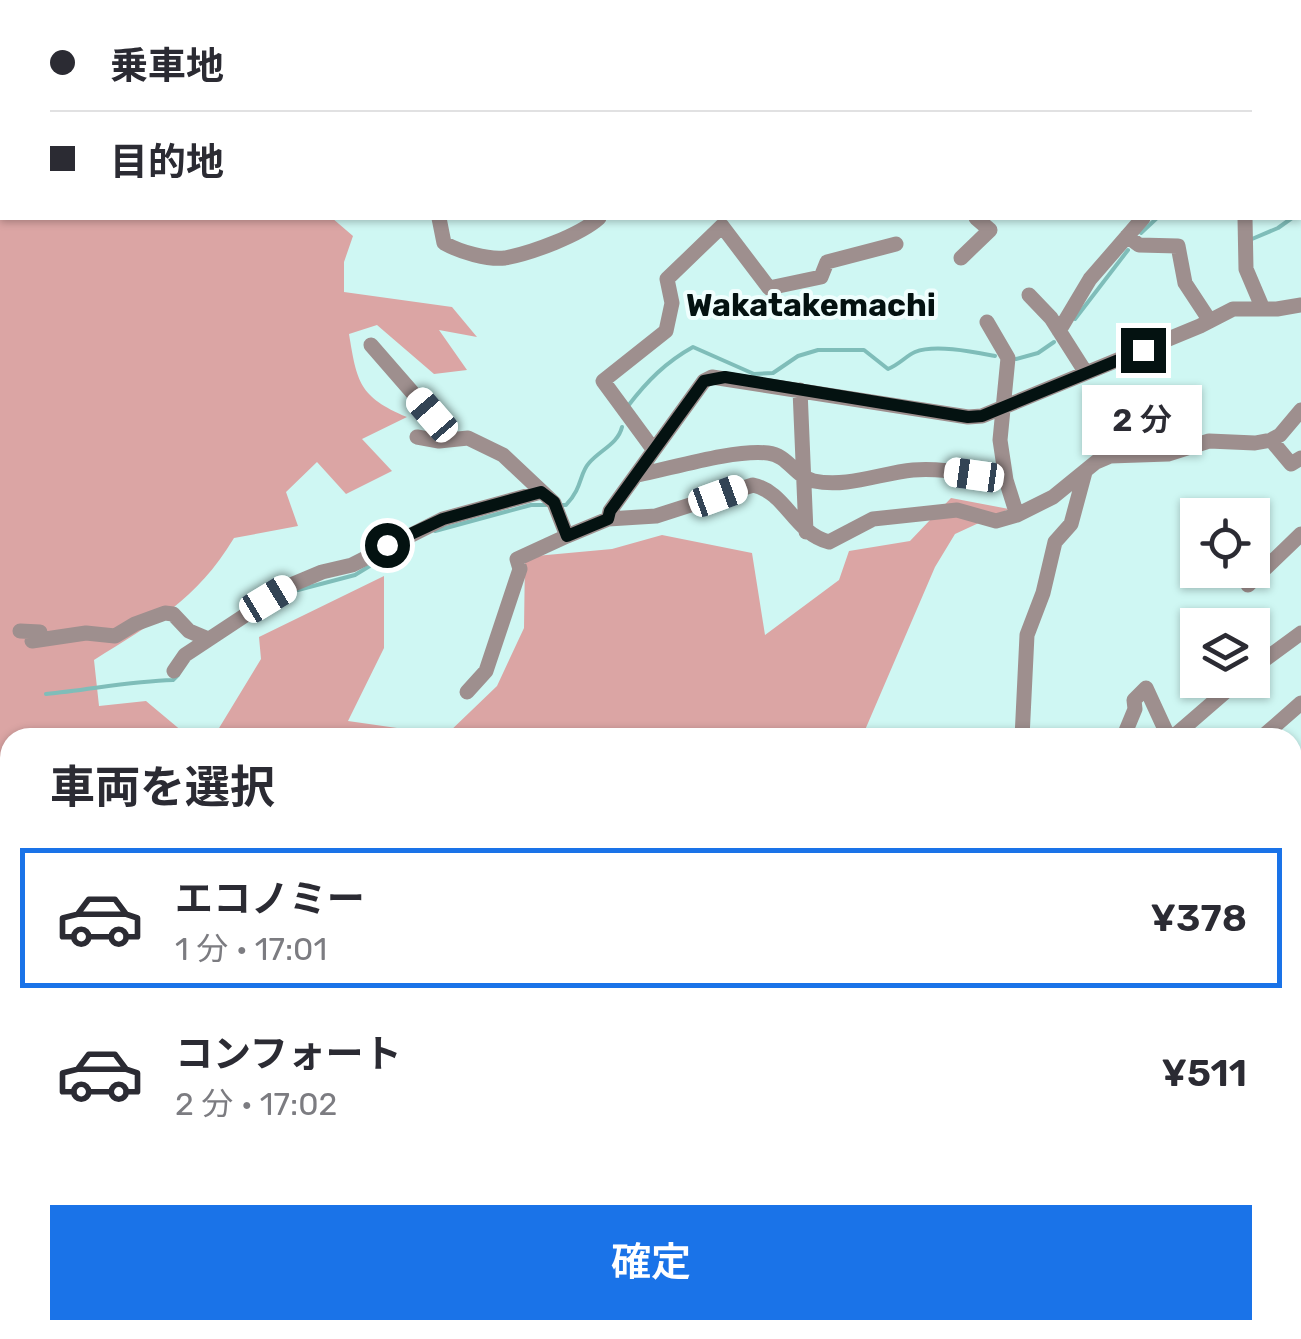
<!DOCTYPE html>
<html lang="ja">
<head>
<meta charset="utf-8">
<style>
  :root { --surface:#fff; --page:#f7f7f7; --text:#2b2b33; --muted:#7c7c81; --line:#e1e1e2; --accent:#1a73e8 }
  body { margin:0; font-family:Rubik,"Noto Sans JP",sans-serif; background:var(--page); color:var(--text); height:100vh; display:flex; flex-direction:column; font-size:38px; white-space:nowrap }
  * { box-sizing:border-box; margin:0 }
  p { font-size:32px; color:var(--muted) }
  .icon { flex:none; width:55px; height:55px; fill:none; stroke:currentColor; stroke-width:2; stroke-linecap:round; stroke-linejoin:round }
  .map { position:relative; flex:1; overflow:hidden }
  .drawer { position:absolute; left:0px; top:728px; width:1302px; height:612px; display:flex; flex-direction:column; background:var(--surface); border-radius:30px 30px 0 0; box-shadow:0 2px 8px #0004 }
  .drawer>* { flex:none }
  .guide { position:absolute; left:0px; top:0px; width:1302px; height:220px; box-shadow:0 2px 8px #0004; display:grid; align-content:center; height:220px; padding:0 50px; background:var(--surface) }
  .buttons { position:absolute; left:1180px; top:498px; display:grid; gap:20px }
  .buttons a { display:grid; place-items:center; width:90px; height:90px; border-radius:0px; background:var(--surface); box-shadow:0 2px 8px #0004; font-size:50px }
  .end { position:absolute; width:45px; height:45px; margin:-22px; border:12px solid #041211; background:#fff; box-shadow:0 0 0 5px #fff }
  .from { border-radius:50% }
  .bubble { position:absolute; height:70px; border-radius:0px; background:var(--surface); box-shadow:0 2px 8px #0004; font-size:32px; font-weight:600; line-height:70px; text-align:center }
  .car { position:absolute; width:30px; height:60px; margin:-30px -15px; border-radius:12px; box-shadow:0 0 8px 2px #0007; background:linear-gradient(#fff 24%,#345 0 40%,#fff 0 76%,#345 0 86%,#fff 0) }
  .guide b { display:flex; align-items:center; gap:35px; height:95px; font-size:38px }
  .guide b+b { border-top:2px solid var(--line) }
  .guide i { width:25px; height:25px; background:var(--text) }
  ul { padding:0; list-style:none }
  li { display:flex; align-items:center; gap:30px; height:140px; margin:0 20px 15px; padding:0 30px; border:5px solid transparent; border-radius:0px }
  li div { flex:1 }
  li b { display:block; font-size:38px }
  li em { font-style:normal; font-weight:600 }
  li.on { border-color:var(--accent) }
  li>.icon { width:90px; height:90px; stroke-width:1.5 }
  h2 { padding:0 50px; font-size:45px; line-height:120px }
  .action { display:flex; gap:20px; margin-top:auto; padding:20px 50px }
  .action a { flex:1; height:115px; border-radius:0px; background:var(--accent); color:#fff; font-size:40px; font-weight:600; line-height:115px; text-align:center }
  .map>svg:first-child { display:block }
</style>
</head>
<body>
<div class="map">
<svg width="1301" height="1339" viewBox="0 0 1301 1339">
  <rect width="100%" height="100%" fill="#cff7f3"/>
  <path fill="#dba5a4" d="M0,0L221,2H2V218H332L353,236L344,262V292L452,307L477,337L439,330L467,370L434,374L377,325L349,334C357,382 359,397 407,417L362,439L392,471L346,494L317,462L286,492L298,526L234,538C196,601 154,622 94,660L99,706L146,701L189,737L10,738V1330H340L344,1339H0Z
    M951,498L1009,509L955,534L935,567L865,730L870,737L213,738L261,659L259,637L384,576V648L348,721L446,735L497,686L524,628L525,557L612,549L662,535L752,553L765,635L839,580L849,551L910,541Z
    M673,1330H854L844,1339H677Z"/>
  <g fill="none" stroke-linecap="round" stroke-linejoin="round">
    <path stroke="#7fbdb9" stroke-width="4" d="M860,2L863,0
      M1300,211L1301,210
      M1141,233L1157,218
      M1252,239L1278,228L1292,218
      M1075,319L1128,250
      M1016,359L1038,353L1054,342
      M628,406C647,381 666,362 693,347L754,374L773,373L798,356L818,350H864L888,369C900,364 906,356 915,352C935,344 974,352 995,356
      M561,505H566C583,487 579,474 589,463C600,450 618,444 622,427
      M435,531L531,505H546
      M298,590L355,575L391,553
      M46,694C89,690 131,681 173,680L178,675"/>
    <path stroke="#9e8f8e" stroke-width="15" d="M543,0L547,2
      M718,0V2
      M1029,0L1030,2
      M697,2L700,0
      M848,2L850,0
      M1126,2V0
      M1300,60L1301,57
      M1300,143L1301,146
      M1300,194H1301
      M439,218L444,243C460,252 488,260 505,258C532,253 580,235 599,218
      M1245,218L1246,269L1263,309
      M1127,236L1139,245L1178,246L1185,283L1210,321
      M961,258L990,230L976,218
      M1029,295L1051,318L1086,373
      M987,322L1008,358L1000,440L1006,480L1017,515
      M1059,331L1090,279L1143,218
      M371,345L452,438
      M800,390L806,532
      M417,437L439,441L468,438L503,455L554,503L567,536L608,519L656,516L753,485C786,492 794,533 829,542L873,519L957,510L996,521L1017,515L1053,497L1096,462L1110,456L1168,454L1209,441L1255,443L1271,440L1291,464L1301,458
      M1271,440L1280,435L1301,410
      M653,449L603,381L666,331L672,303L667,279L722,226L769,288L821,277L827,262L896,244
      M638,475C673,468 734,449 768,453C788,455 795,477 814,481C847,488 881,473 913,470C943,467 976,476 1006,480
      M608,519L610,511L704,381L712,377L968,417L982,416L1200,326L1233,309H1277L1301,305
      M1248,585L1301,534
      M20,631L40,632L32,641L86,633L115,636L135,624L165,613L173,614L189,631L208,639
      M1252,669L1301,633
      M174,671L185,655L291,585L322,572L352,565L443,519L541,492
      M467,692L486,671L520,569L517,559L567,536
      M1022,738L1027,635L1043,593L1055,542L1071,524L1085,472
      M1123,738L1135,709L1134,700L1146,688L1169,738
      M1172,738L1239,680
      M1261,738L1301,703
      M1292,783L1301,775
      M1292,877L1301,869
      M1292,959L1301,951
      M1292,1003L1301,1022
      M1292,1050L1301,1045
      M1292,1180L1301,1172
      M1292,1219L1301,1236
      M1292,1290L1301,1285
      M589,1330L596,1339
      M658,1330L668,1339
      M1000,1330L1002,1339
      M1080,1330L1083,1339
      M1139,1330L1143,1339
      M1250,1330L1252,1339
      M424,1339L476,1330
      M1050,1339L1054,1330
      M1174,1339L1188,1330
      M1202,1339L1226,1330"/>
  </g>
  <g fill="none" stroke-linecap="round" stroke-linejoin="round">
    <path stroke="#041211" stroke-width="12" d="M387,545L443,519L541,492L554,502L567,536L608,519L610,511L704,381L725,377L968,417L982,416L1143,350"/>
  </g>
  <g text-anchor="middle" stroke-width="8" stroke-linejoin="round" paint-order="stroke">
    <g font-size="32" font-weight="bold" fill="#041211" stroke="#effefd">
      <text x="811" y="316">Wakatakemachi</text>
    </g>
  </g>
</svg>
<div class="buttons">
<a><svg class="icon" aria-label="locate" viewBox="0 0 24 24"><circle cx="12" cy="12" r="6"/><path d="M12 2v4M12 18v4M2 12h4M18 12h4"/></svg></a>
<a><svg class="icon" aria-label="layers" viewBox="0 0 24 24"><path d="M12 4l9 5-9 5-9-5zM3 14l9 5 9-5"/></svg></a>
</div>
<i class="end from" style="left:387px;top:545px"></i>
<i class="end" style="left:1143px;top:350px"></i>
<div class="bubble" style="left:1082px;top:385px;width:120px">2 分</div>
<i class="car" style="left:432px;top:415px;rotate:319deg"></i>
<i class="car" style="left:974px;top:475px;rotate:278deg"></i>
<i class="car" style="left:718px;top:496px;rotate:70deg"></i>
<i class="car" style="left:268px;top:599px;rotate:59deg"></i>
<div class="guide">
<b><i class="from"></i>乗車地</b>
<b><i></i>目的地</b>
</div>
<section class="drawer">
<h2>車両を選択</h2>
<ul>
<li class="on"><svg class="icon" aria-label="car" viewBox="0 0 24 24"><path d="M5 17H2v-5l4-1 3-4h7l3 4 3 1v5h-3M9 17h6M6 11h13"/><circle cx="7" cy="17" r="2"/><circle cx="17" cy="17" r="2"/></svg><div><b>エコノミー</b><p>1 分 · 17:01</p></div><em>¥378</em></li>
<li><svg class="icon" aria-label="car" viewBox="0 0 24 24"><path d="M5 17H2v-5l4-1 3-4h7l3 4 3 1v5h-3M9 17h6M6 11h13"/><circle cx="7" cy="17" r="2"/><circle cx="17" cy="17" r="2"/></svg><div><b>コンフォート</b><p>2 分 · 17:02</p></div><em>¥511</em></li>
</ul>
<div class="action"><a>確定</a></div>
</section>
</div>
</body>
</html>
